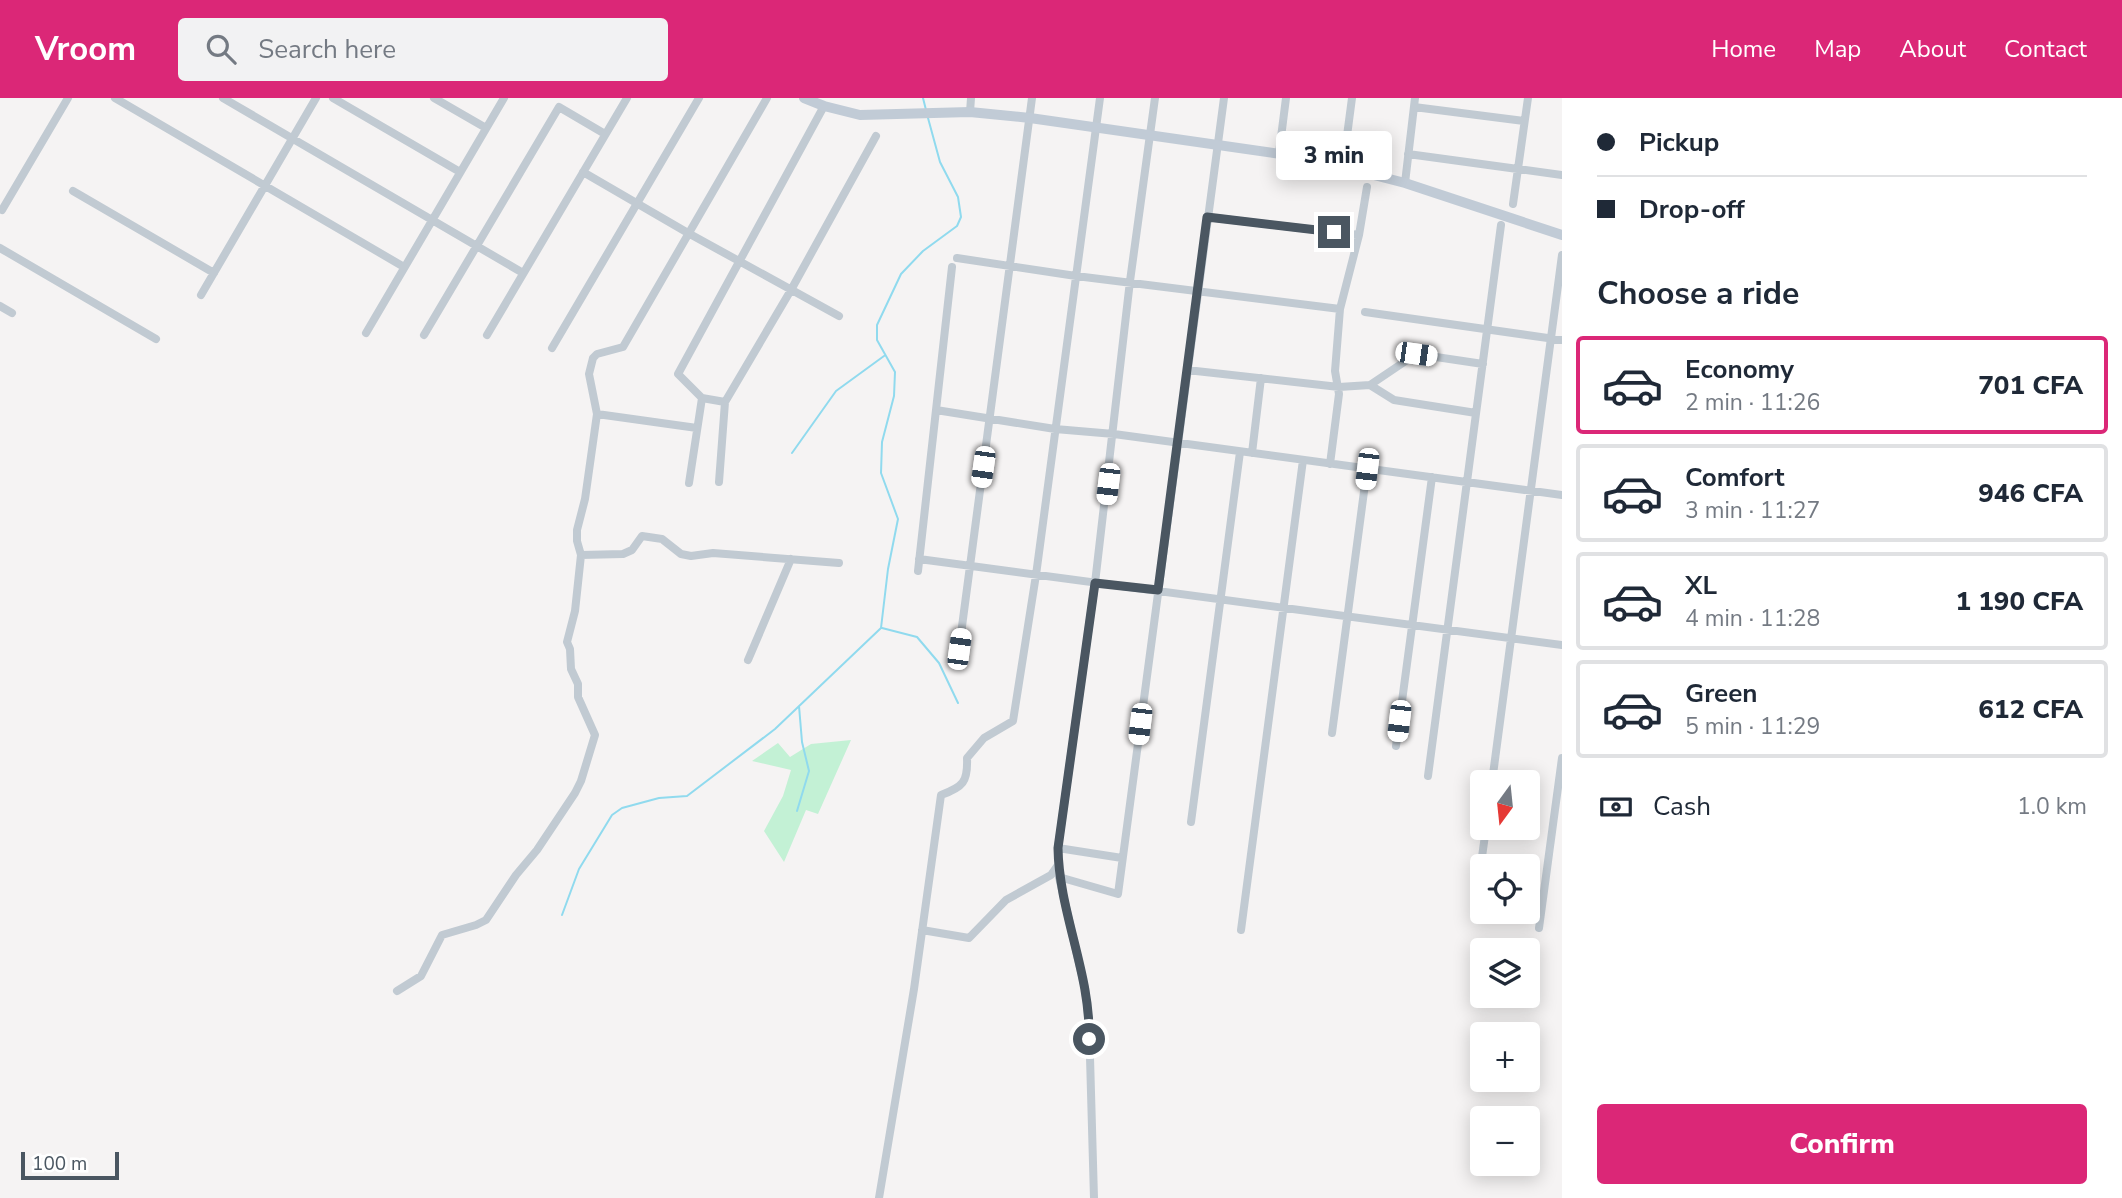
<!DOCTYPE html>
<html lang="en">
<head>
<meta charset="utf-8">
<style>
  :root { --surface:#fff; --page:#f2f2f3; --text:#1f2937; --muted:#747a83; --line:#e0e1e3; --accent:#db2777 }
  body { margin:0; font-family:"Nunito Sans",sans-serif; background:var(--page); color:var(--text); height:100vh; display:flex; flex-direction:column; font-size:26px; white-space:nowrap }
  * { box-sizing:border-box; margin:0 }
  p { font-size:23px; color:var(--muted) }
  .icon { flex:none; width:38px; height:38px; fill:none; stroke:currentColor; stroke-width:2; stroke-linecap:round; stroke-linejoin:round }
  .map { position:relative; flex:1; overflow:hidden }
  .panel { display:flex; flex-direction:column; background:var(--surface); width:560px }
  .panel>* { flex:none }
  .banner { display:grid; align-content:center; height:154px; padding:0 35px; background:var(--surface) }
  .needle { width:46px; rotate:195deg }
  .tools { position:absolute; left:1470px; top:672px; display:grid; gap:14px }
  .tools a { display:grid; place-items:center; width:70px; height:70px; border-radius:7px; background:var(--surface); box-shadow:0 4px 18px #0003; font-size:35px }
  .scale { position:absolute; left:21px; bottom:18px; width:98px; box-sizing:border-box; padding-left:7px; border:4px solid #4a5661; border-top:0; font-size:19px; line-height:24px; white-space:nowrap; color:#4a5661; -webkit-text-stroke:5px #fff; paint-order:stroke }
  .end { position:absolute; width:32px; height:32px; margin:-16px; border:9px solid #4a5661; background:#fff; box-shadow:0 0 0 4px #fff }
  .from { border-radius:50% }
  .bubble { position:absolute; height:49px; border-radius:7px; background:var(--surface); box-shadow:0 4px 18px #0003; font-size:23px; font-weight:800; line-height:49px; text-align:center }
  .car { position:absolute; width:21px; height:42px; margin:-21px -10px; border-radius:9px; box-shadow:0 0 5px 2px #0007; background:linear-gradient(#fff 24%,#345 0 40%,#fff 0 76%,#345 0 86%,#fff 0) }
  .banner b { display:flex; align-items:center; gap:24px; height:66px; font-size:26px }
  .banner b+b { border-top:2px solid var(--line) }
  .banner i { width:18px; height:18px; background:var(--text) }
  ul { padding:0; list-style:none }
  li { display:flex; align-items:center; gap:21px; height:98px; margin:0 14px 10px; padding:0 21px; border:4px solid var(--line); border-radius:7px }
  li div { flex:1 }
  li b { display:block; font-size:26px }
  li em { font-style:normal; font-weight:800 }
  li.current { border-color:var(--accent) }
  li>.icon { width:63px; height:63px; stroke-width:1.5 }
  h2 { padding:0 35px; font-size:32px; line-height:84px }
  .pay { display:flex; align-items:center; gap:18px; height:77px; padding:0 35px; font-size:26px }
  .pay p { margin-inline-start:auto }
  .action { display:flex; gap:14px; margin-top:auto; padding:14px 35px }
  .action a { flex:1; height:80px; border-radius:7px; background:var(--accent); color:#fff; font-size:28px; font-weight:800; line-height:80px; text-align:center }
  header { display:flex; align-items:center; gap:42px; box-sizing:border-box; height:98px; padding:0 35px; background:var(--accent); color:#fff }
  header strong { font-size:33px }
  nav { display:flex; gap:38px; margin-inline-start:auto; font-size:24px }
  .search { width:490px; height:63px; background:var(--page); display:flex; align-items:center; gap:18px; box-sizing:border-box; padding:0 24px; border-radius:7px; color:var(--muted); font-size:26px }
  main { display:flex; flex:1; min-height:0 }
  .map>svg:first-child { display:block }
</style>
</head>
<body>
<header>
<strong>Vroom</strong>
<div class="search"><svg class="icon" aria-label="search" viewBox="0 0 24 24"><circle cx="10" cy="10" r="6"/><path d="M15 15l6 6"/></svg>Search here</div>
<nav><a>Home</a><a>Map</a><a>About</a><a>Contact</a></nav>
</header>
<main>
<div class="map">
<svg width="1562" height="1100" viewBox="0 0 1562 1100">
  <rect width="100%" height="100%" fill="#f5f3f3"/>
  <path fill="#c3f1d5" d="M851,642L818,716L806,712L784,764L764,733L783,698L791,672L752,663L778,645L790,659L811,646Z"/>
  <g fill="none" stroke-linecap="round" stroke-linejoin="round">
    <path stroke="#90daee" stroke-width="2" d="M923,0L926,12
      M792,355L836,293L884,258
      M882,530L917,539L939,565L958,605
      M797,713L809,673L802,644L799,608
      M562,817L579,771L612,717L622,710L659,700L687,698L775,631L881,530L888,471L898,421L881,375L882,344L894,298L895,274L877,242V227L901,176L923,153L957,128L961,119L958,99L940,64L928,20"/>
    <path stroke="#c1cad2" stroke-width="8" d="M115,0L404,169
      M223,0L523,175
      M333,0L460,74
      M434,0L486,30
      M1414,9L1524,23
      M970,14L971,0
      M1279,55L1286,0
      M1408,56L1562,77
      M1343,68L1352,0
      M583,74L688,135L839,218
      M1405,85L1415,0
      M73,93L214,175
      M1513,106L1528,0
      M2,112L68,0
      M1207,119L1359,137
      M0,150L156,241
      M957,160L1076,178L1340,211
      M201,197L316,0
      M0,208L12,215
      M1365,214L1562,242
      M366,235L504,0
      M424,237L559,9L605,36
      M487,237L627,0
      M552,250L699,0
      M1187,272L1339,289L1370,287L1416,256L1483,266
      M1370,287L1394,302L1476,315
      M725,304L702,300L678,276L824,8
      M936,312L1055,331L1114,336L1562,397
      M597,316L697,330
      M1252,355L1261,280
      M1330,366L1339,296L1335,273L1340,211L1359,137L1367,89
      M719,384L725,304L791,192L876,38
      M689,385L702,300
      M581,457L623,456L632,452L642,438L662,441L681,456L691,458L713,455L839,465
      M919,461L1562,547
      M918,473L952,169
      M959,551L1032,0
      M748,562L791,461
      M1332,635L1367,371
      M1396,648L1432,379
      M1428,678L1501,127
      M1492,684L1562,157
      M1191,724L1240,354
      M1058,750L1122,760
      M1481,766L1486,730
      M1059,779L1118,796L1224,0
      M1539,830L1562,660
      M922,832L969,840L1006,802L1051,777L1058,767
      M1241,832L1303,362
      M397,893L421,878L442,837L476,827L486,822L516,777L537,752L575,695L581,683L595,637L578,599V586L571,571L570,551L567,544L575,513L581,457L577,443V432L585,401L597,316L589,276L593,260L597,256L623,249L767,0
      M879,1100L914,891L941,697C963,689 968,684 967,660L984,640L1013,623L1036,477L1100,0
      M1094,1100L1089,924L1085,891L1059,779L1058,750L1095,485L1130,183L1155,0"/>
    <path stroke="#c1cbd6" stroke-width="10" d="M804,0L824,8L860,17L970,14L1030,20L1308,60L1405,85L1562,137"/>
  </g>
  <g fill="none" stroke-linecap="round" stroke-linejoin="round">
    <path stroke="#4a5661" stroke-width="9" d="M1089,941C1091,876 1059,815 1058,750L1095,485L1158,492L1207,119L1334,134"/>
  </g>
</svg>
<div class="tools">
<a><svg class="needle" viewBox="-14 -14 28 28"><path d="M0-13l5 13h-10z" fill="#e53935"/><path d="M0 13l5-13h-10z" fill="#747a83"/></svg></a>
<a><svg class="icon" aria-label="locate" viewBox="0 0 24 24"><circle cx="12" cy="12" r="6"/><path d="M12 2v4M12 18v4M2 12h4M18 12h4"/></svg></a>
<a><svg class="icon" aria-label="layers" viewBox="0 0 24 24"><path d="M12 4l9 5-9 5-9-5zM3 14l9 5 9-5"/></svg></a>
<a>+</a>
<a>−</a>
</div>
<div class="scale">100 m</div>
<i class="end from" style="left:1089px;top:941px"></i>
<i class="end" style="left:1334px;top:134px"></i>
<div class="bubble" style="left:1276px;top:33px;width:116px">3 min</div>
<i class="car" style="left:1416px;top:256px;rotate:98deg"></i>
<i class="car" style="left:983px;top:369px;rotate:188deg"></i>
<i class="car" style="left:1367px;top:371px;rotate:187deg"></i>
<i class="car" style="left:1108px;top:386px;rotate:187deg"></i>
<i class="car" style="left:959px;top:551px;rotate:8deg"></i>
<i class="car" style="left:1399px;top:623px;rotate:187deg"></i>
<i class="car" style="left:1140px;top:626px;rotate:187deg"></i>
</div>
<section class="panel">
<div class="banner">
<b><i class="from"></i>Pickup</b>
<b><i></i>Drop-off</b>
</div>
<h2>Choose a ride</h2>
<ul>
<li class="current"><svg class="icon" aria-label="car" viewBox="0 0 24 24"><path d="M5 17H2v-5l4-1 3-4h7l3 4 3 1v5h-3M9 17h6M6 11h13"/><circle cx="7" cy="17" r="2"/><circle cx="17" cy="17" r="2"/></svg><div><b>Economy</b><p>2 min · 11:26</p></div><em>701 CFA</em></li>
<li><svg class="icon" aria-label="car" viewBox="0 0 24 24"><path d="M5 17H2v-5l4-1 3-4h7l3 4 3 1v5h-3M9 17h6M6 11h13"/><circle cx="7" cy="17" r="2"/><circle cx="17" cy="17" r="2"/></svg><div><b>Comfort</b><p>3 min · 11:27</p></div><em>946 CFA</em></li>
<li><svg class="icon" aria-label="car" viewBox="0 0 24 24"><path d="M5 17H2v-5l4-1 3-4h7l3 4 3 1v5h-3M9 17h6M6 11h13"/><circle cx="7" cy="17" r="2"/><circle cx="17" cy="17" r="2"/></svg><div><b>XL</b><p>4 min · 11:28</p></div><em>1 190 CFA</em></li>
<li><svg class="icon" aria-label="car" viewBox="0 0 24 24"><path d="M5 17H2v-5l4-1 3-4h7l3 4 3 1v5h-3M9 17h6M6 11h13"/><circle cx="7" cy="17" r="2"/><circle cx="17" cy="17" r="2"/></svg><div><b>Green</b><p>5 min · 11:29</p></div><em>612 CFA</em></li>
</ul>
<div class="pay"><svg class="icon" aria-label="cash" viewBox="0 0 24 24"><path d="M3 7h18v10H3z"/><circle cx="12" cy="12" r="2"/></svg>Cash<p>1.0 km</p></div>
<div class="action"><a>Confirm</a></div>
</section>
</main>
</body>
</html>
